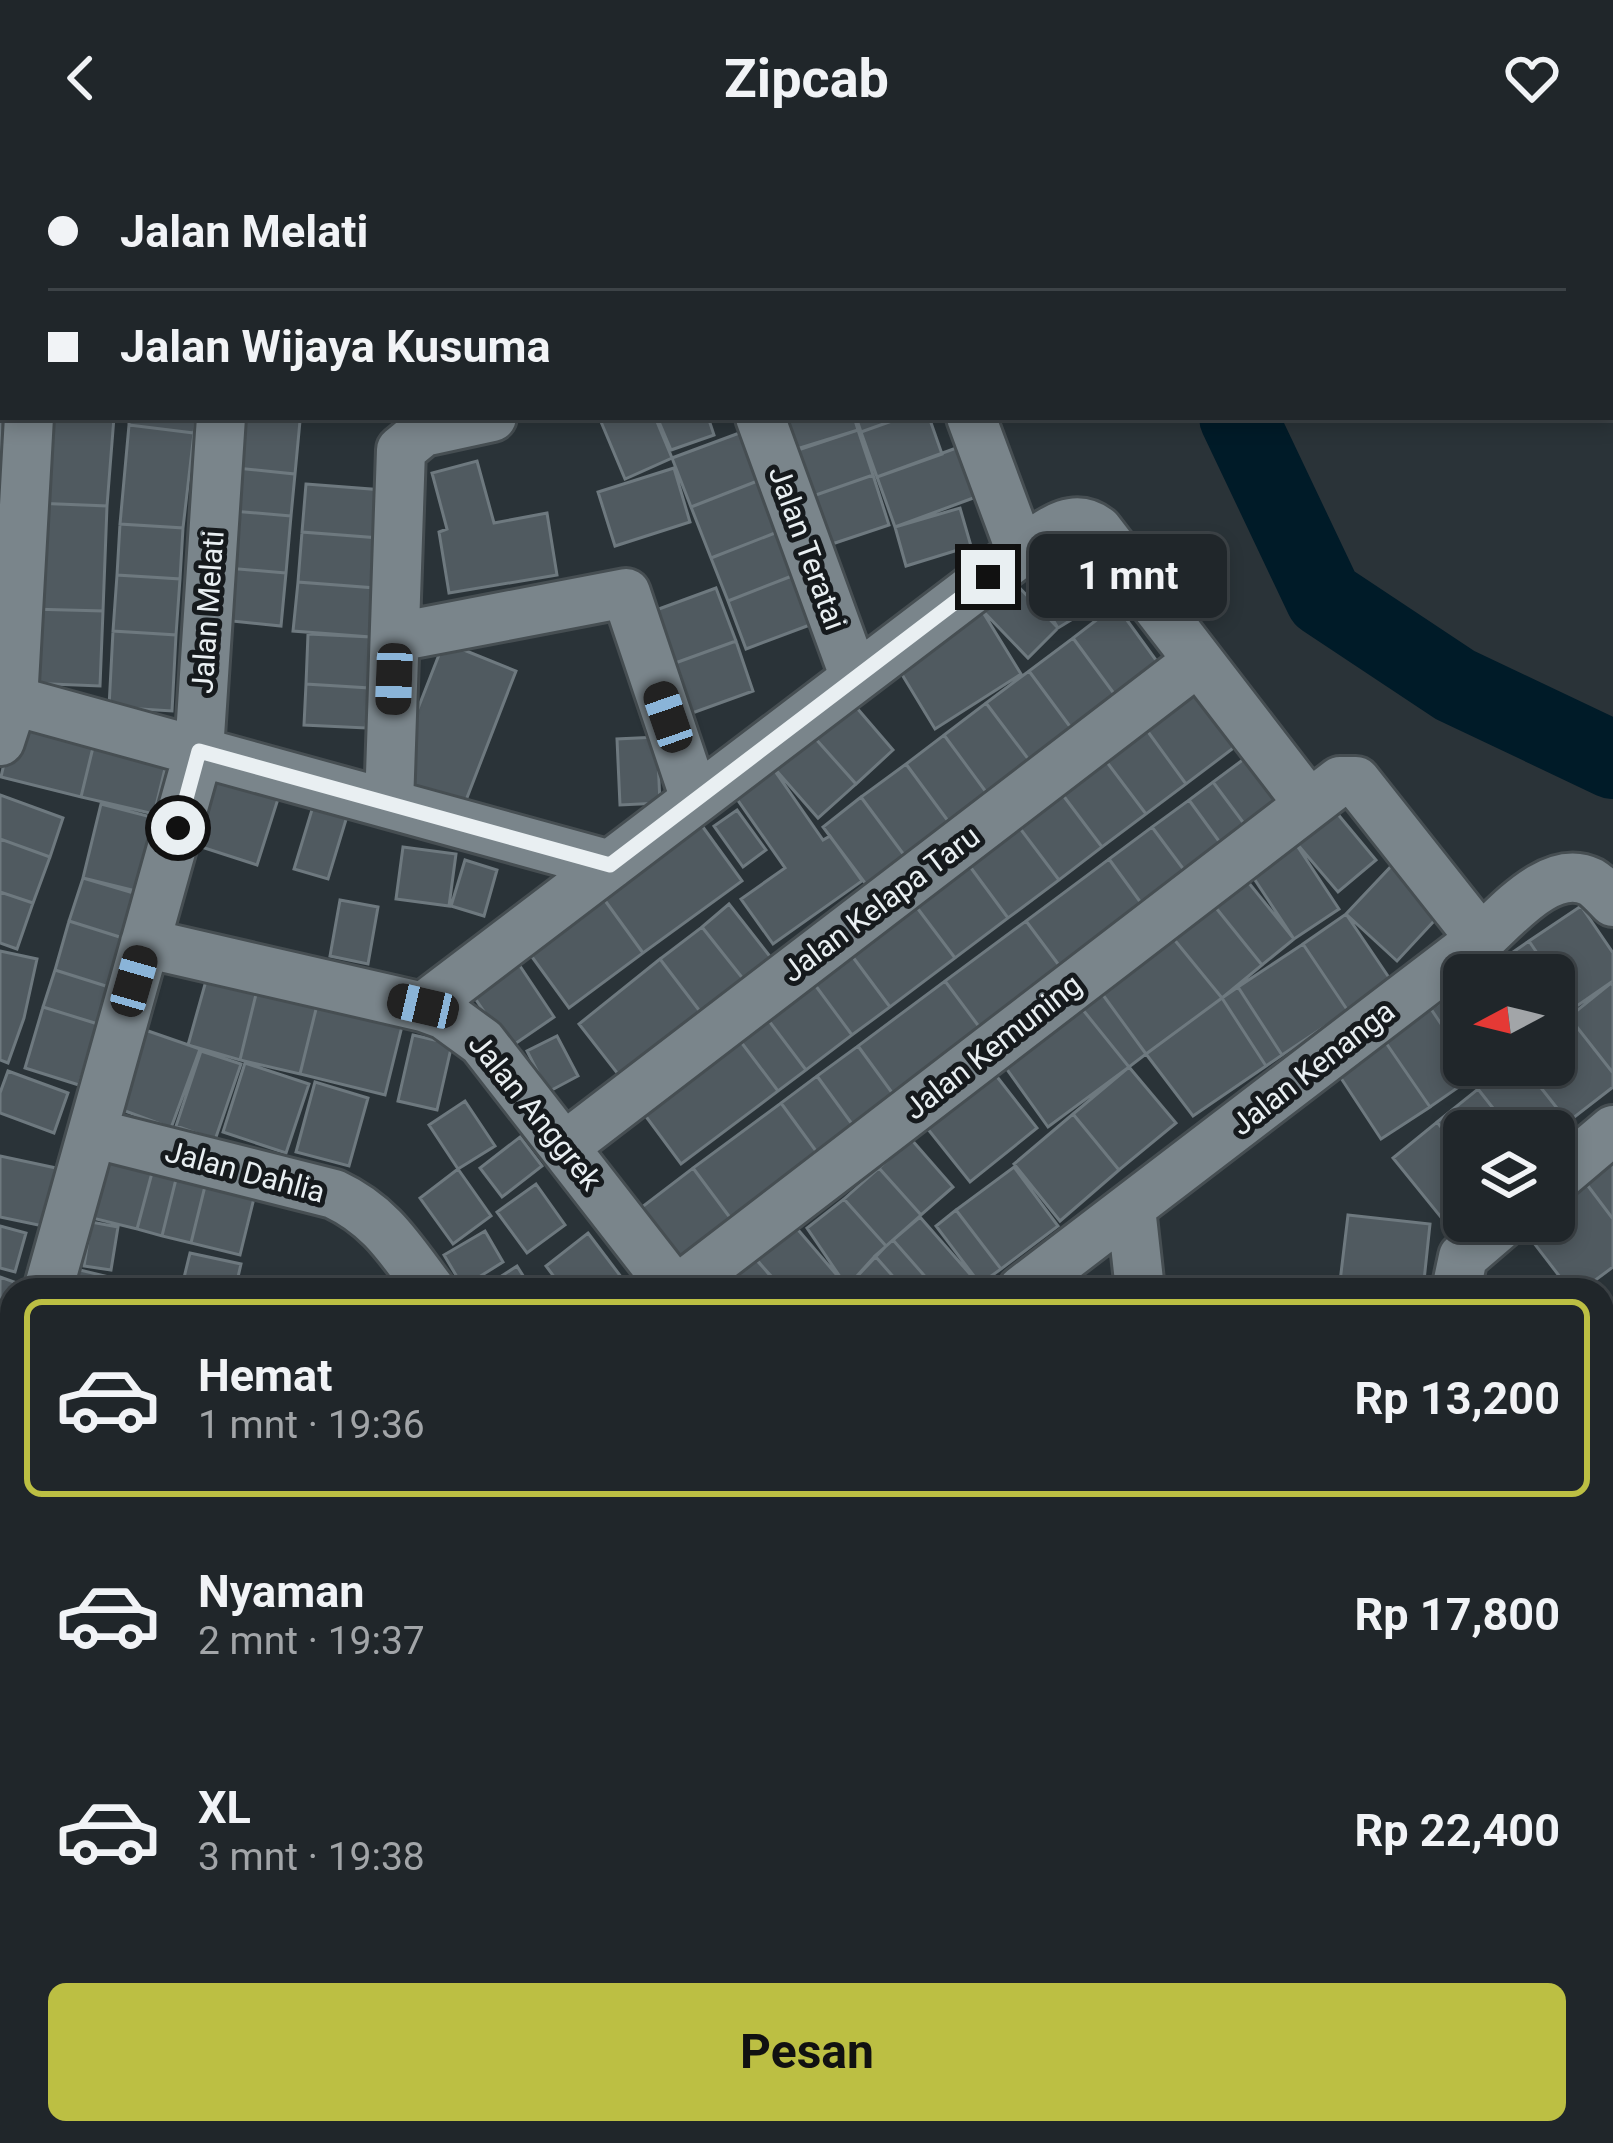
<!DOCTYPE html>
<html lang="id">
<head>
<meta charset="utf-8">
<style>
  :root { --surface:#20262a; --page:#2d3236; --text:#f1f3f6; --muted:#a2a5a8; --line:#3d4347; --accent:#bcbf43 }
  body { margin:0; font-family:Roboto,sans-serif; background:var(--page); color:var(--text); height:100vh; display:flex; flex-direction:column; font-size:45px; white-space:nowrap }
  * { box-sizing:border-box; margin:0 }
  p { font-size:39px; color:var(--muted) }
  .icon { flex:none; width:66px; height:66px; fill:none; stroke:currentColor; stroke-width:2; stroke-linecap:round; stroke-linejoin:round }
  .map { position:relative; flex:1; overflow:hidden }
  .details { position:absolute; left:0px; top:1122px; width:1614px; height:867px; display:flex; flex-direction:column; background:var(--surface); border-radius:36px 36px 0 0; box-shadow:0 6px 18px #0003,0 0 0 3px var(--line) }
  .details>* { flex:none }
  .hud { position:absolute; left:0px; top:0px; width:1614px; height:264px; box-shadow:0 6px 18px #0003,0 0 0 3px var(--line); display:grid; align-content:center; height:264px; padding:0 48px; background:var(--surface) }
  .needle { width:78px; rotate:263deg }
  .buttons { position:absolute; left:1443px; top:798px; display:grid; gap:24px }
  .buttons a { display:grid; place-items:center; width:132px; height:132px; border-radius:18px; background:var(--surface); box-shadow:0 6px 18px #0003,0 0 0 3px var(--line); font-size:60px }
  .end { position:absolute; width:54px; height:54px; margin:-27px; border:15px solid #e9eff2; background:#111; box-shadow:0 0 0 6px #111 }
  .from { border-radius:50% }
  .bubble { position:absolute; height:84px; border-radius:18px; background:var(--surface); box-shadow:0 6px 18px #0003,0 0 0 3px var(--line); font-size:39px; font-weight:700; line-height:84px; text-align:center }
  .car { position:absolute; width:36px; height:72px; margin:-36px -18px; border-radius:15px; box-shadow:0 0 9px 3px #0007; background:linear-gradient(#222 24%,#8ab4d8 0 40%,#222 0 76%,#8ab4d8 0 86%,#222 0) }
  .hud b { display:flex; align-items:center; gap:42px; height:114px; font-size:45px }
  .hud b+b { border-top:3px solid var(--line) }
  .hud i { width:30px; height:30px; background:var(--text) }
  ul { padding:21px 0 0; list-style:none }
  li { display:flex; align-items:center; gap:36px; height:198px; margin:0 24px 18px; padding:0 24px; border:6px solid transparent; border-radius:18px }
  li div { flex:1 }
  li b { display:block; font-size:45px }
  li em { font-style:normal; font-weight:700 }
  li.selected { border-color:var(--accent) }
  li>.icon { width:108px; height:108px; stroke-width:1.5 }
  .cta { display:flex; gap:24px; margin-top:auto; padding:24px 48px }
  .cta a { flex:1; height:138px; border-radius:18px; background:var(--accent); color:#111; font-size:48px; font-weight:700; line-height:138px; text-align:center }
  header { display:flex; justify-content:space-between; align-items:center; height:156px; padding:0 48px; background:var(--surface); font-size:54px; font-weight:700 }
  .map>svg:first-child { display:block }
</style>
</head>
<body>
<header><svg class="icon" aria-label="back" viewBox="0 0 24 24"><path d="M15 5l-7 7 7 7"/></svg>Zipcab<svg class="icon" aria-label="heart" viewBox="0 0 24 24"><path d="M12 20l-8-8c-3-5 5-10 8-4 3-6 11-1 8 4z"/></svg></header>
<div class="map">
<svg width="1613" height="1987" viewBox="0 0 1613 1987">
  <rect width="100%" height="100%" fill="#2a3338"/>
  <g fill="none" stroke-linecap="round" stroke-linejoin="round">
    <path stroke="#001b28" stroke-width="78" d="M1126,0L1127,3
      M1238,261L1324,442L1455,529L1613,604"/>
  </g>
  <path fill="#505a60" stroke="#6e797f" stroke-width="3" d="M58,0H133L58,3Z
    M143,0H216L143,3Z
    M420,0H471V3H421Z
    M471,0H522L523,3H471Z
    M523,0H578L523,3Z
    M673,0H748L749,3H674Z
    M754,0H823L824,3H755Z
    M975,0H1034L1035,3H976Z
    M0,11H3V106H0Z
    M0,133L3,134V207H0Z
    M0,220L3,261H12V264H0Z
    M41,261H114L107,350L34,347Z
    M129,261H196L194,277L129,269Z
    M241,261L300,265L295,318L236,312Z
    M599,261H655L672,302L625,323Z
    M657,261H708L714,279L671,294Z
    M776,261H854L858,274L787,296Z
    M856,261H903L861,276Z
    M903,261H929L942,298L877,321L861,276Z
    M0,264H12L10,310H0Z
    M129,269L194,277L183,372L120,368Z
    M858,274L873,319L813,340L798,294Z
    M742,276L760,324L691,351L672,302Z
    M959,291L976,341L895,371L877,321Z
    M477,305L494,367L547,357L557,419L449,437L439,376L447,373L432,317Z
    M236,312L295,318L291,360L232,355Z
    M674,312L690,366L615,390L598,336Z
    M873,319L889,369L829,389L813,340Z
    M760,324L780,375L711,402L691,351Z
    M306,328L383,334L379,382L302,376Z
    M34,347L107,350L103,455L30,453Z
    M960,352L971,390L906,410L895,371Z
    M232,355L291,360L286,417L227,412Z
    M120,368L183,372L180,423L117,419Z
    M780,375L797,418L728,445L711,402Z
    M302,376L379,382L375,432L298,426Z
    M1080,377L1117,436L1058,472L1022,412Z
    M227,412L286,417L281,470L222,464Z
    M797,418L815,467L746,493L728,445Z
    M117,419L180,423L176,479L113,475Z
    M1012,424L1058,472L1028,502L981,453Z
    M298,426L375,432L371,481L293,475Z
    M716,432L736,485L667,510L648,457Z
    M1116,449L1161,511L1118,543L1073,482Z
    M30,453L103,455L100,530L27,527Z
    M981,453L1021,518L935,573L895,507Z
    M113,475L176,479L172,555L109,551Z
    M308,478L371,481L369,532L306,528Z
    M1073,482L1118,543L1074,576L1029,515Z
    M736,485L753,535L684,560L667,510Z
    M444,486L516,515L463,652L390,624Z
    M1029,515L1074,576L1032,608L986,547Z
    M1196,519L1244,584L1186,628L1138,562Z
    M306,528L369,532L366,572L304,569Z
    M844,537L893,594L856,628L806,572Z
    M986,547L1032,608L989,640L944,579Z
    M15,559L96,579L81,641L1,621Z
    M1138,562L1186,628L1146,658L1097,593Z
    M806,572L856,628L818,662L768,605Z
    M96,579L169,596L154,658L81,641Z
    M944,579L989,640L951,669L906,608Z
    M657,581L660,647L620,649L617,583Z
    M1097,593L1146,658L1102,691L1053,626Z
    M1252,597L1295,656L1257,685L1213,626Z
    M768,605L823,684L830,680L862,725L773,788L741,743L785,712L730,633Z
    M906,608L951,669L907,703L861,641Z
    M207,620L278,643L257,709L186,686Z
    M1053,626L1102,691L1059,724L1010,659Z
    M1213,626L1257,685L1232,703L1189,644Z
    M0,639L63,662L50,701L0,683Z
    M861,641L907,703L868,731L823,671Z
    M1189,644L1232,703L1196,730L1152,671Z
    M314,647L348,657L328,723L294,713Z
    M101,648L159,663L140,736L83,722Z
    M1331,650L1376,704L1338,736L1292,682Z
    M737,654L766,694L743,711L714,670Z
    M1010,659L1059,724L1008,762L960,697Z
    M700,667L742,725L643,797L601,739Z
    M1152,671L1196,730L1152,762L1109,703Z
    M1292,682L1339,753L1294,783L1247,712Z
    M0,683L50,701L33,747L0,736Z
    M403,691L456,698L449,750L396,743Z
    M960,697L1008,762L955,802L906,737Z
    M1109,703L1152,762L1070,824L1026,765Z
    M1398,703L1447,751L1397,805L1346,758Z
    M465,704L497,714L484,760L451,750Z
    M1236,711L1294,783L1262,809L1204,737Z
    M83,722L137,738L123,782L69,765Z
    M0,736L33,747L17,793L0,787Z
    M906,737L955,802L890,851L841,785Z
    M1204,737L1262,809L1222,842L1164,771Z
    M601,739L643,797L569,852L527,794Z
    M340,744L378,751L368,808L330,800Z
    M729,748L772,803L744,824L702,771Z
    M1581,750L1613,797V825L1574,852L1529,785Z
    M1346,758L1392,826L1348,855L1303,788Z
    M69,765L123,782L109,831L55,814Z
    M1026,765L1070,824L989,884L945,825Z
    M702,771L744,824L702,858L660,803Z
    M1164,771L1222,842L1146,898L1095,828Z
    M841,785L890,851L852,879L804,814Z
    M1529,785L1552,819H1485L1484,816Z
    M1303,788L1348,855L1282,899L1238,831Z
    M0,795L37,803L24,862L8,907L0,904Z
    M660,803L702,858L621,922L579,868Z
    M516,804L554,861L509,892L470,835Z
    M55,814L109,831L98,868L43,851Z
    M209,814L259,826L240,904L188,889Z
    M804,814L852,879L806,914L757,849Z
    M1554,822L1574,852L1554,866Z
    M945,825L989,884L901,949L858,890Z
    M259,826L319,841L300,918L240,904Z
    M1611,827L1613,830V917L1569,861Z
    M1095,828L1146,898L1129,911L1075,844Z
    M1464,830V902L1431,853Z
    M1238,831L1282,899L1266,910L1222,842Z
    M319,841L404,862L385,939L300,918Z
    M1222,842L1266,910L1193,960L1146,898Z
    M1075,844L1129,911L1048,971L1001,905Z
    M757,849L806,914L778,935L729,870Z
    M43,851L98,868L79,929L25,912Z
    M1431,853L1464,902V909H1469L1476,919L1430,951L1384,884Z
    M1569,861L1613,917V931L1568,966L1523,909H1554V873Z
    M128,868L200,893L171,972L101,946Z
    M729,870L778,935L681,1008L633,943Z
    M413,879L452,888L437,954L398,945Z
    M557,880L578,920L548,936L527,895Z
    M1384,884L1430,951L1381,983L1337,916Z
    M858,890L901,949L860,979L817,920Z
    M201,895L241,908L215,984L176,970Z
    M245,907L309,928L286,997L223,976Z
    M1509,909H1523L1568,966L1554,977L1511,975L1478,933Z
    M1129,911L1176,967L1119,1014L1073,958Z
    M991,913L1037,972L970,1026L923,967Z
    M8,915L68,937L54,977L0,957V937Z
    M817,920L860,979L824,1006L781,947Z
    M315,926L368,942L349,1010L296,996Z
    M1478,933L1511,975H1464V1000L1437,966Z
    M465,945L495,990L458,1013L429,969Z
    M781,947L824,1006L737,1071L693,1012Z
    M1073,958L1119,1014L1060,1065L1014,1008Z
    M1437,966L1464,1000V1049L1444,1065L1393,1002Z
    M520,981L542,1010L502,1041L480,1012Z
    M911,983L953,1031L921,1059L879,1012Z
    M1613,991V1063L1579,1018Z
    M95,998L153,1013L137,1073L80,1059Z
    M0,1000L56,1012L43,1070L0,1061Z
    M1014,1011L1058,1070L1001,1113L956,1054Z
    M693,1012L737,1071L685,1110L642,1051Z
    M879,1012L921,1059L886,1090L844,1043Z
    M153,1013L177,1019L162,1080L137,1073Z
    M458,1013L491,1060L453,1088L420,1042Z
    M1579,1018L1613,1063V1111L1582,1134H1570L1517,1065H1554V1036Z
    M177,1019L206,1026L191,1087L162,1080Z
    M206,1026L255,1038L240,1099L191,1087Z
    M536,1028L565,1069L527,1097L497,1056Z
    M844,1043L886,1090L847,1131L807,1072Z
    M956,1054L1001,1113L980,1128L936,1070Z
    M1348,1059L1430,1068L1423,1134H1339Z
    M920,1061L976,1125L966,1134H937L893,1084Z
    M788,1062L847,1131L784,1134L750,1097Z
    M91,1066L118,1071L111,1114L84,1110Z
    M0,1070L26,1077L15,1116L0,1112Z
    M485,1075L503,1106L463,1131L444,1099Z
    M588,1077L631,1134H564L546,1110Z
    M893,1084L937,1134H905L875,1100Z
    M748,1093L782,1134H701Z
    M190,1097L241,1108L235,1134H181Z
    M875,1100L905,1134L847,1131Z
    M63,1110L126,1125L124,1134H57Z
    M517,1110L532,1134H480Z
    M0,1121L25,1130L24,1134H12L9,1179L0,1176Z
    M1602,1207L1613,1208V1257L1602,1256Z
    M1602,1282L1613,1283V1380L1602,1379Z
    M1602,1379L1613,1380V1418L1602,1417Z
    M1602,1417L1613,1418V1464L1602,1463Z
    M1602,1515L1613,1517L1606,1571L1602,1570Z
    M85,1977H134L121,1987H80L77,1983Z
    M149,1977H189L176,1987H157Z
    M193,1977H210L218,1987H180Z
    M359,1977H407L408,1978L397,1987H353L351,1984Z
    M422,1977H463L450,1987H430Z
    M467,1977H483L491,1987H454Z
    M647,1977H703L708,1984L654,1987Z
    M814,1977H873L881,1987H816L810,1980Z
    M884,1977H945L947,1980L937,1987H891Z
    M1010,1977H1064L1071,1987H1017Z
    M1075,1977H1123L1128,1984L1083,1987Z
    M1379,1977H1421L1419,1987H1378Z
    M1442,1979L1483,1986V1987H1441Z
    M1492,1979L1546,1987H1491Z"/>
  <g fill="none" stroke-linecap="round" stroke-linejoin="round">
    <g stroke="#464e52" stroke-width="54">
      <path id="minor" d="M665,0L666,3
        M874,0L875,3
        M46,3V0
        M238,3V0
        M760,261L855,522
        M971,261L1021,396
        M397,481L626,437L695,643
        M0,541L610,709
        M0,585L13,545L29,261
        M389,648L401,294L423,276L492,261
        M145,787L423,851L445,859L482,886L675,1134
        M423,851L1021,396C1045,380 1071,353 1098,374L1309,648
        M92,977L334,1038C381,1060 400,1093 431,1134
        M565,990L1198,505
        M1554,1024L1613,974
        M1131,1052L1140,1134
        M48,1134L199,595L221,261
        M677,1134L1340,625H1356L1481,783
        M1022,1134L1481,783C1507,760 1551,706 1591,726C1598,730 1607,740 1613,746
        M1456,1134L1463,1101L1505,1065
        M3,1337L12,1294
        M1602,1498L1613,1500
        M1602,1881L1613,1797
        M0,1909L12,1900
        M0,1966L15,1987
        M1602,1968L1613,1969
        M260,1977L268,1987
        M764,1987L777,1977
        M1180,1987L1193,1977"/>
    </g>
    <g stroke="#464e52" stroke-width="66">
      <path id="tertiary" d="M0,1336L12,1342
        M593,1977L601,1987"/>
    </g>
    <use href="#minor" stroke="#7a858b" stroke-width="48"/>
    <use href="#tertiary" stroke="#7a858b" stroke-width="60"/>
  </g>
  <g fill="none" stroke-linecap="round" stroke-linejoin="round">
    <path stroke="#e9eff2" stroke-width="15" d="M178,672L199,595L610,709L988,421"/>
  </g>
  <g text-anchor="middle" stroke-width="10" stroke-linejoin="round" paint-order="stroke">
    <g font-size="30" fill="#e9eff2" stroke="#161a1d">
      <text transform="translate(807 392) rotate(70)" y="10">Jalan Teratai</text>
      <text transform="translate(208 456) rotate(-86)" y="10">Jalan Melati</text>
      <text transform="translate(881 748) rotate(-37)" y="10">Jalan Kelapa Taru</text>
      <text transform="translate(993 891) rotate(-38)" y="10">Jalan Kemuning</text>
      <text transform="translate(1313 912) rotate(-38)" y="10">Jalan Kenanga</text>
      <text transform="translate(535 956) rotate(51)" y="10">Jalan Anggrek</text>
      <text transform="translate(245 1016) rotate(15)" y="10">Jalan Dahlia</text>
    </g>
  </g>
</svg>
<div class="buttons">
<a><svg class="needle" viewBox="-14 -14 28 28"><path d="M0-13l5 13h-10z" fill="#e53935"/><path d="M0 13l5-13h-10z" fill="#a2a5a8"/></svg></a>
<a><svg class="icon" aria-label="layers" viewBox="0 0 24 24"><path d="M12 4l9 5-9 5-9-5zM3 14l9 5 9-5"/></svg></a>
</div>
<i class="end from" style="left:178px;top:672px"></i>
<i class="end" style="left:988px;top:421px"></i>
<div class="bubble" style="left:1029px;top:378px;width:198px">1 mnt</div>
<i class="car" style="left:394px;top:523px;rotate:182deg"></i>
<i class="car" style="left:668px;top:561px;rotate:341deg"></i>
<i class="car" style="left:134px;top:825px;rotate:16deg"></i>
<i class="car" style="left:423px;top:850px;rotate:283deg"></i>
<div class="hud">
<b><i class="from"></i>Jalan Melati</b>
<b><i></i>Jalan Wijaya Kusuma</b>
</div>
<section class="details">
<ul>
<li class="selected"><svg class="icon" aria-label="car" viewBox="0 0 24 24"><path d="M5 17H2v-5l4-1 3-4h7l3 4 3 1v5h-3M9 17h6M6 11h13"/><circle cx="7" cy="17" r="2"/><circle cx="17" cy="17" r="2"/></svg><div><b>Hemat</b><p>1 mnt · 19:36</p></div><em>Rp 13,200</em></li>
<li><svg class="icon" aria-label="car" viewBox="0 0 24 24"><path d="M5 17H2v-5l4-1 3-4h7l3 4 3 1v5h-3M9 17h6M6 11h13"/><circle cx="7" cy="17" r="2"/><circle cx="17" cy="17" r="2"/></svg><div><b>Nyaman</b><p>2 mnt · 19:37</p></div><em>Rp 17,800</em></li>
<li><svg class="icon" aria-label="car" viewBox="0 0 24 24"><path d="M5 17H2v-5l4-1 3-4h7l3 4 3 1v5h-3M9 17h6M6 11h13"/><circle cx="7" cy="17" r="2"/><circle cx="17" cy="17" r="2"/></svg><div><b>XL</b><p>3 mnt · 19:38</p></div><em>Rp 22,400</em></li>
</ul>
<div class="cta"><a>Pesan</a></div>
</section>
</div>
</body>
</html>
